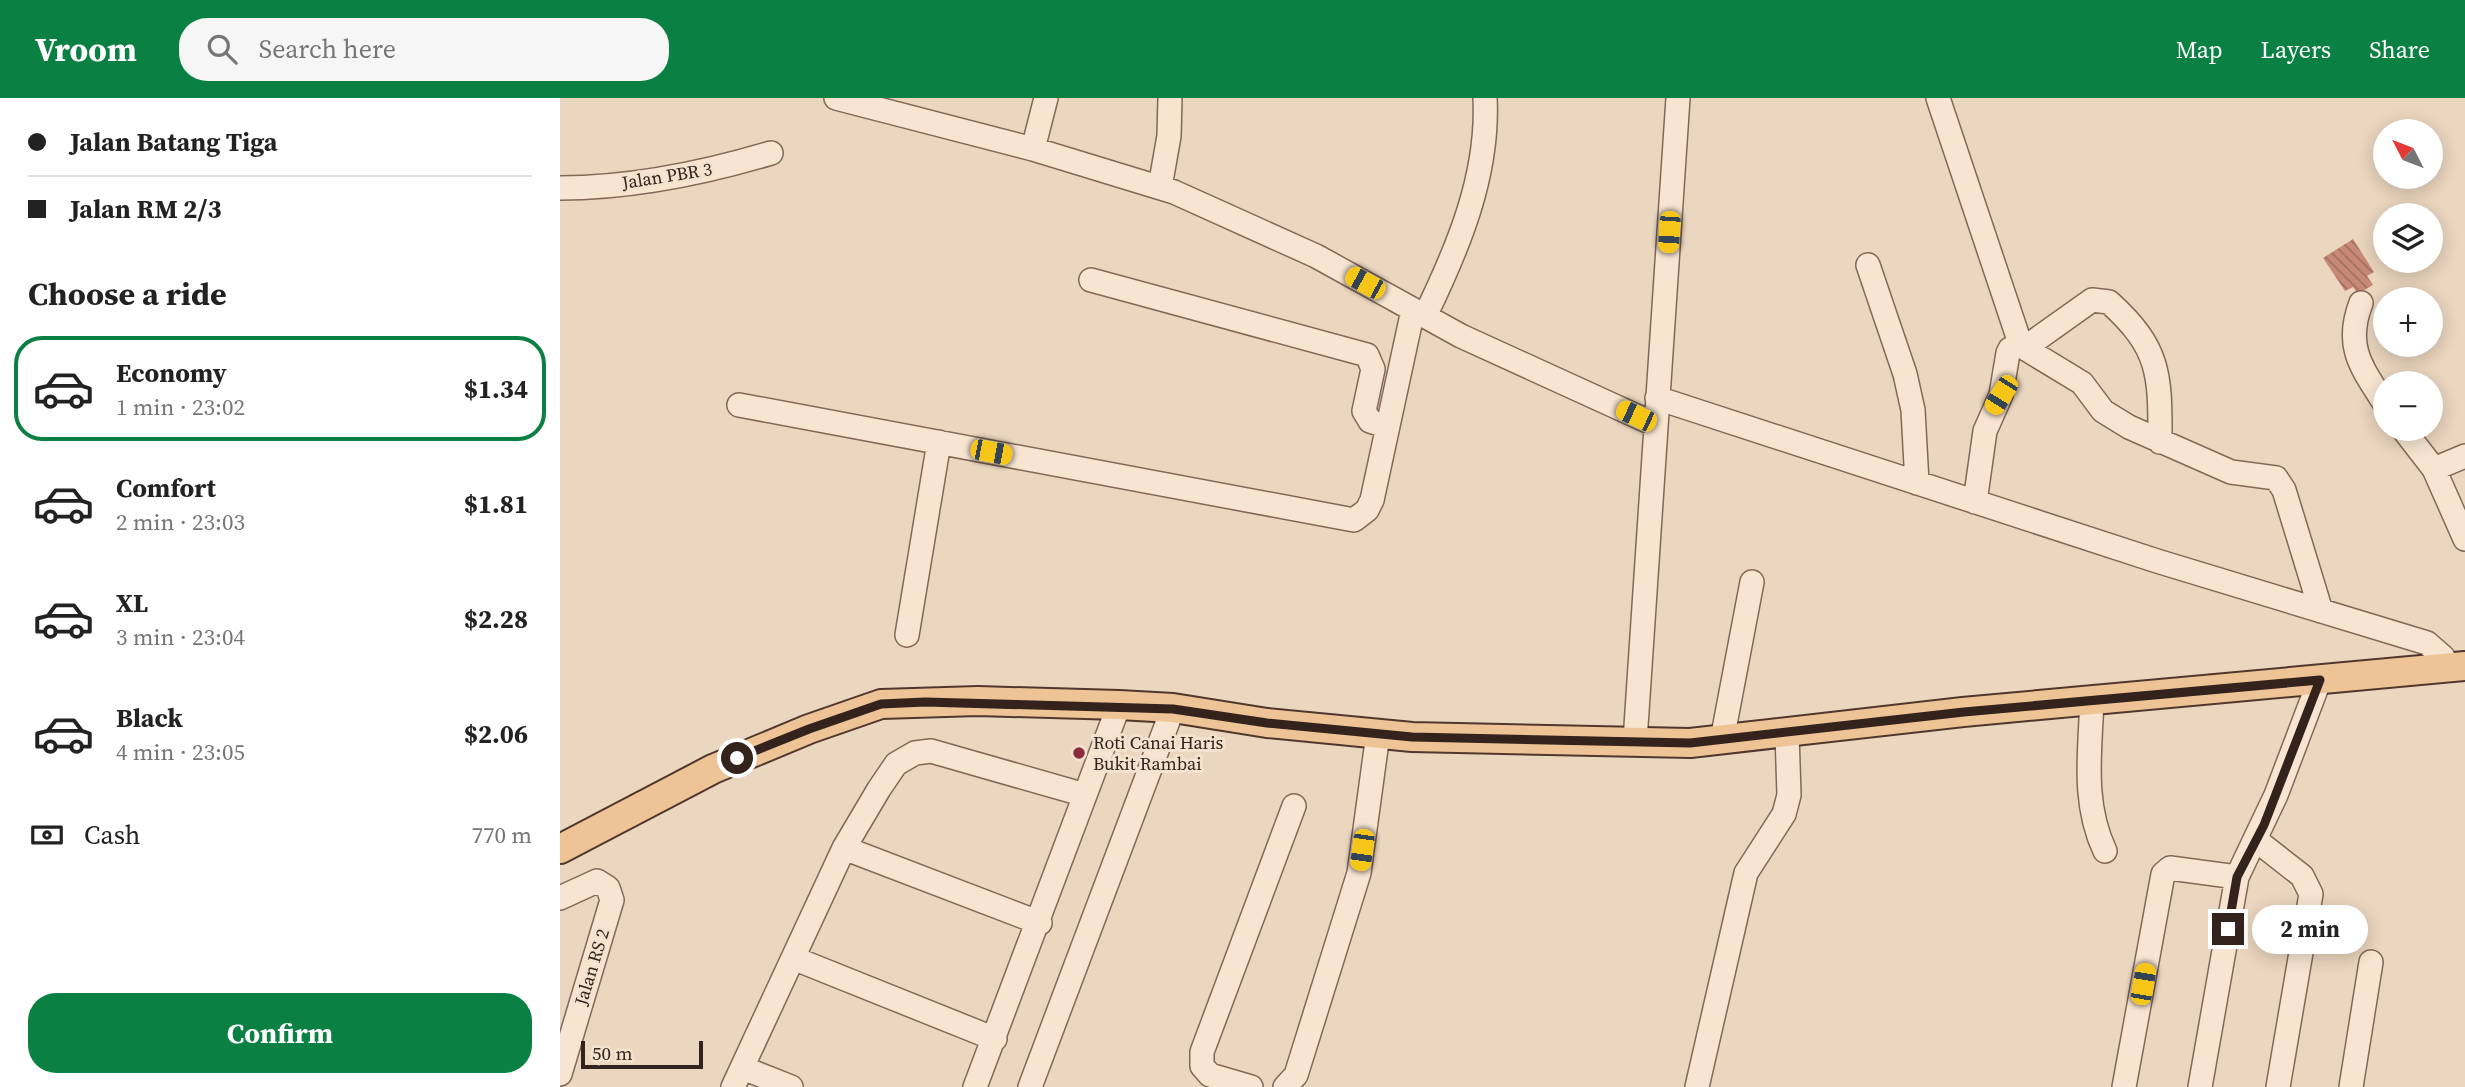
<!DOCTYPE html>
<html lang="en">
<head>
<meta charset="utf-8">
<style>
  :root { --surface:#fff; --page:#f6f6f6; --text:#222; --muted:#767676; --line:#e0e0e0; --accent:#0b8043 }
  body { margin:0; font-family:"Source Serif 4",serif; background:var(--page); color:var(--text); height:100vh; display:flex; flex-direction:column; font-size:26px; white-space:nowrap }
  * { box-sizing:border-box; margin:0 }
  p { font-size:23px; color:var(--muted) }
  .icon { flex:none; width:38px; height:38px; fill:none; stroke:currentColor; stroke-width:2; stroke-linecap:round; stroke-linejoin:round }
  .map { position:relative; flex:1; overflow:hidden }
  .drawer { display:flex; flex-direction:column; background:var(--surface); width:560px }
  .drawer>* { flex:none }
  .hud { display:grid; align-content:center; height:154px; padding:0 28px; background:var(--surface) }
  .needle { width:46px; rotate:312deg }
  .controls { position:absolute; left:1813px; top:21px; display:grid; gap:14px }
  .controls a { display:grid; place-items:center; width:70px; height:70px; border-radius:50%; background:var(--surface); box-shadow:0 4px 18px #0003; font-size:35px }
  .scale { position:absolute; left:21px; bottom:18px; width:122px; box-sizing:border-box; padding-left:7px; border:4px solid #33231c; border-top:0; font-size:19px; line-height:24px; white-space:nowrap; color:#33231c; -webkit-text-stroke:5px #f3e2ce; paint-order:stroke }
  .end { position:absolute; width:32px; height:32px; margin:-16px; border:9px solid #33231c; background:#fff; box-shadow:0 0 0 4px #fff }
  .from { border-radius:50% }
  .bubble { position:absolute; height:49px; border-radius:24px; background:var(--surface); box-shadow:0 4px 18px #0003; font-size:23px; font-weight:700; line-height:49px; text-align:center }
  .car { position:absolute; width:21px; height:42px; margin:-21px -10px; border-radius:9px; box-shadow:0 0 5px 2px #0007; background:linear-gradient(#f5c518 24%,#345 0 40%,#f5c518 0 76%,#345 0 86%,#f5c518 0) }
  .hud b { display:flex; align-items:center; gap:24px; height:66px; font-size:26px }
  .hud b+b { border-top:2px solid var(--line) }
  .hud i { width:18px; height:18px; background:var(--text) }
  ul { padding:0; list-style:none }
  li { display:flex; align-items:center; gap:21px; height:105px; margin:0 14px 10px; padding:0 14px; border:4px solid transparent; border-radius:28px }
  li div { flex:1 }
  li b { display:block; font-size:26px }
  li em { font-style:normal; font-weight:700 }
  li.on { border-color:var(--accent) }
  li>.icon { width:63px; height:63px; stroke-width:1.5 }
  h2 { padding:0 28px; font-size:32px; line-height:84px }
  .pay { display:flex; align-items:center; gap:18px; height:77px; padding:0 28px; font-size:26px }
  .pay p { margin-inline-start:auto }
  .action { display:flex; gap:14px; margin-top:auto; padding:14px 28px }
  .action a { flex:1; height:80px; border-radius:28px; background:var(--accent); color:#fff; font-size:28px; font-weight:700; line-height:80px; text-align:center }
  header { display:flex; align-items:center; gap:42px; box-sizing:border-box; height:98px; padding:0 35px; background:var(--accent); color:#fff }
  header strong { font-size:33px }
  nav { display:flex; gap:38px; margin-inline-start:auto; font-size:24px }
  .search { width:490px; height:63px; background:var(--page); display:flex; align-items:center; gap:18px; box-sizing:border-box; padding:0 24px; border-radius:28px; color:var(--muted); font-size:26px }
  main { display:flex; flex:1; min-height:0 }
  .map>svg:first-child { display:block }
</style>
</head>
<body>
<header>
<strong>Vroom</strong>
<div class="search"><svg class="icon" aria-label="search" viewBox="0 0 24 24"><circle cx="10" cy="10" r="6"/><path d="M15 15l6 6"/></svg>Search here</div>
<nav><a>Map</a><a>Layers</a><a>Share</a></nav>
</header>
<main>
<section class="drawer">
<div class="hud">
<b><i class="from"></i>Jalan Batang Tiga</b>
<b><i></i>Jalan RM 2/3</b>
</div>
<h2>Choose a ride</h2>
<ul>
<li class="on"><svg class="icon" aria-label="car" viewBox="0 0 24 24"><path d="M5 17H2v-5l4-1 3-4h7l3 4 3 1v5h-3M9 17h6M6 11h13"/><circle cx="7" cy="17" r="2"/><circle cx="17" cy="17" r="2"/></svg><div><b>Economy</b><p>1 min · 23:02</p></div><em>$1.34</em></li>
<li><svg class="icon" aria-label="car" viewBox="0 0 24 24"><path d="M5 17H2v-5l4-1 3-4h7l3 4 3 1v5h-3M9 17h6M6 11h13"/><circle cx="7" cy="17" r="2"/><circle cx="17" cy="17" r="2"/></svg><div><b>Comfort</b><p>2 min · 23:03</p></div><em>$1.81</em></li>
<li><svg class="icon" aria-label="car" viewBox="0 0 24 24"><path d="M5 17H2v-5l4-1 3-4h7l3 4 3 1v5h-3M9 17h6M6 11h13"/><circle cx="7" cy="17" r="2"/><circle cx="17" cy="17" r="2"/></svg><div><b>XL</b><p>3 min · 23:04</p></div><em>$2.28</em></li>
<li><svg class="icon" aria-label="car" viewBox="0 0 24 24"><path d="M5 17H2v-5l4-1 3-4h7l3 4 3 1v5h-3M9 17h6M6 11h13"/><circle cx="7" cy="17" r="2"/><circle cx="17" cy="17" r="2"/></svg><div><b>Black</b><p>4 min · 23:05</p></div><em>$2.06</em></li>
</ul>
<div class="pay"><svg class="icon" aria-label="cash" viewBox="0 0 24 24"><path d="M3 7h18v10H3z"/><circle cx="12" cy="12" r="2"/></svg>Cash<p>770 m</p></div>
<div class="action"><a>Confirm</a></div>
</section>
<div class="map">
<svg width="1905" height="989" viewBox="0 0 1905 989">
  <defs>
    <pattern id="building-back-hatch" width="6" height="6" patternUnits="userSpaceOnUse" patternTransform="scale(1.75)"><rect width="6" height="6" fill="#c88a76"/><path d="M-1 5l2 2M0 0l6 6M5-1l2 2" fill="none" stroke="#a37060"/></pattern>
  </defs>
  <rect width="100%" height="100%" fill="#ebd6bf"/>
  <path fill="url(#building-back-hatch)" d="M1793,141L1814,174L1807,178L1813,187L1798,196L1793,189L1785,193L1763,160Z"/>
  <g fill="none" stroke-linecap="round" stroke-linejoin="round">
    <g stroke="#836858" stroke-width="26">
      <path id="minor" d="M276,0L473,51L614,94L756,158L901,238L1096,327
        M1378,0L1461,248L1522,285L1543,313L1569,329L1671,374L1716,380L1724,392L1761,513
        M473,51L486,0
        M600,89L609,38L610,0
        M0,90C71,90 144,75 211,55
        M1308,167L1345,276L1353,312L1357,385
        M531,182L807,257L813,271L804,313L810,323L826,328
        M1801,205C1784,249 1802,270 1825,306
        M865,218C898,150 929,77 925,0
        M1097,300L1597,463L1867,545L1883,559V569
        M179,307L794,422L807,412L812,402L853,212
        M1843,331L1874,371L1905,441
        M1874,371L1905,358
        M1415,404L1425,333L1441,297L1448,255L1450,251L1473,244L1532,202L1549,204C1601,251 1600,277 1600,344
        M347,537L379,344
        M1532,602C1530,654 1522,705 1545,753
        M1162,642L1192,484
        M1075,643L1118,0
        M1696,742L1742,778L1751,796L1718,989
        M284,750L480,825
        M0,800L37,783L48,790L52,802L0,976
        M233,860L435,941
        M183,970L231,989
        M173,989L284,750L319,691L336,666L355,655L371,653L525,697
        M415,989L559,607
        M470,989L613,610
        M691,989L650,977L642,968V954L734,708
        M725,989L736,977L799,775L818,636
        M1137,989L1186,775L1224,716L1229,697L1227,635
        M1564,989L1603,776L1610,770L1677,779
        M1640,989L1677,779L1716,697L1760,581
        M1791,989L1811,864"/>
    </g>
    <g stroke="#50372d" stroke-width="32">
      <path id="major" d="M0,751L153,671L249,631L321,606L418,603L559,607L613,610L707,625L852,639L1130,645L1403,614L1905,568"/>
    </g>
    <use href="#minor" stroke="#f7e5d1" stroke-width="23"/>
    <use href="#major" stroke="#eec497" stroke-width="28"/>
  </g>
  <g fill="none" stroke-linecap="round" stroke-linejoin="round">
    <path stroke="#33231c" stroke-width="9" d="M177,660L249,631L321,606L365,604L613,611L707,625L852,639L1130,645L1404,614L1760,582L1704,727L1677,779L1668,831"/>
  </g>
  <circle fill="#8f2b3d" stroke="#f3e2ce" stroke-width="2.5" cx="519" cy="655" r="7"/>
  <g text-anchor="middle" stroke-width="6" stroke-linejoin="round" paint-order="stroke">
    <g font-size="18" fill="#33231c" stroke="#f3e2ce">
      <text transform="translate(107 78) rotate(-9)" y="6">Jalan PBR 3</text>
      <text transform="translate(32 869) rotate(-73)" y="6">Jalan RS 2</text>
    </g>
    <g font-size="18" fill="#33231c" stroke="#f3e2ce" text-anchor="start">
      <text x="533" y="651">Roti Canai Haris<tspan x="533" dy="21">Bukit Rambai</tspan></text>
    </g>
  </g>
</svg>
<div class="controls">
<a><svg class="needle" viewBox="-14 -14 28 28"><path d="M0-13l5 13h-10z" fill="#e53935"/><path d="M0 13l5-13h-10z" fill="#767676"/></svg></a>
<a><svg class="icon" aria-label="layers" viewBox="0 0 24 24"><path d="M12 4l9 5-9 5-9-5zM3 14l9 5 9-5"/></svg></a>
<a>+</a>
<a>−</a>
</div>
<div class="scale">50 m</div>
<i class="end from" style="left:177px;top:660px"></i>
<i class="end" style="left:1668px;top:831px"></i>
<div class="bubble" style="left:1692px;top:807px;width:116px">2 min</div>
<i class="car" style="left:1109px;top:134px;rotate:184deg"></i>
<i class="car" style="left:805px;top:185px;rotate:299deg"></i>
<i class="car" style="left:1441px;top:297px;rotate:212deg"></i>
<i class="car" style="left:1076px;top:318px;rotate:295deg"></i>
<i class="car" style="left:431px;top:354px;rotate:101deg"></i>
<i class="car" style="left:802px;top:752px;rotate:188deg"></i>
<i class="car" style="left:1583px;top:886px;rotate:10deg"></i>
</div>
</main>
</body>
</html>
